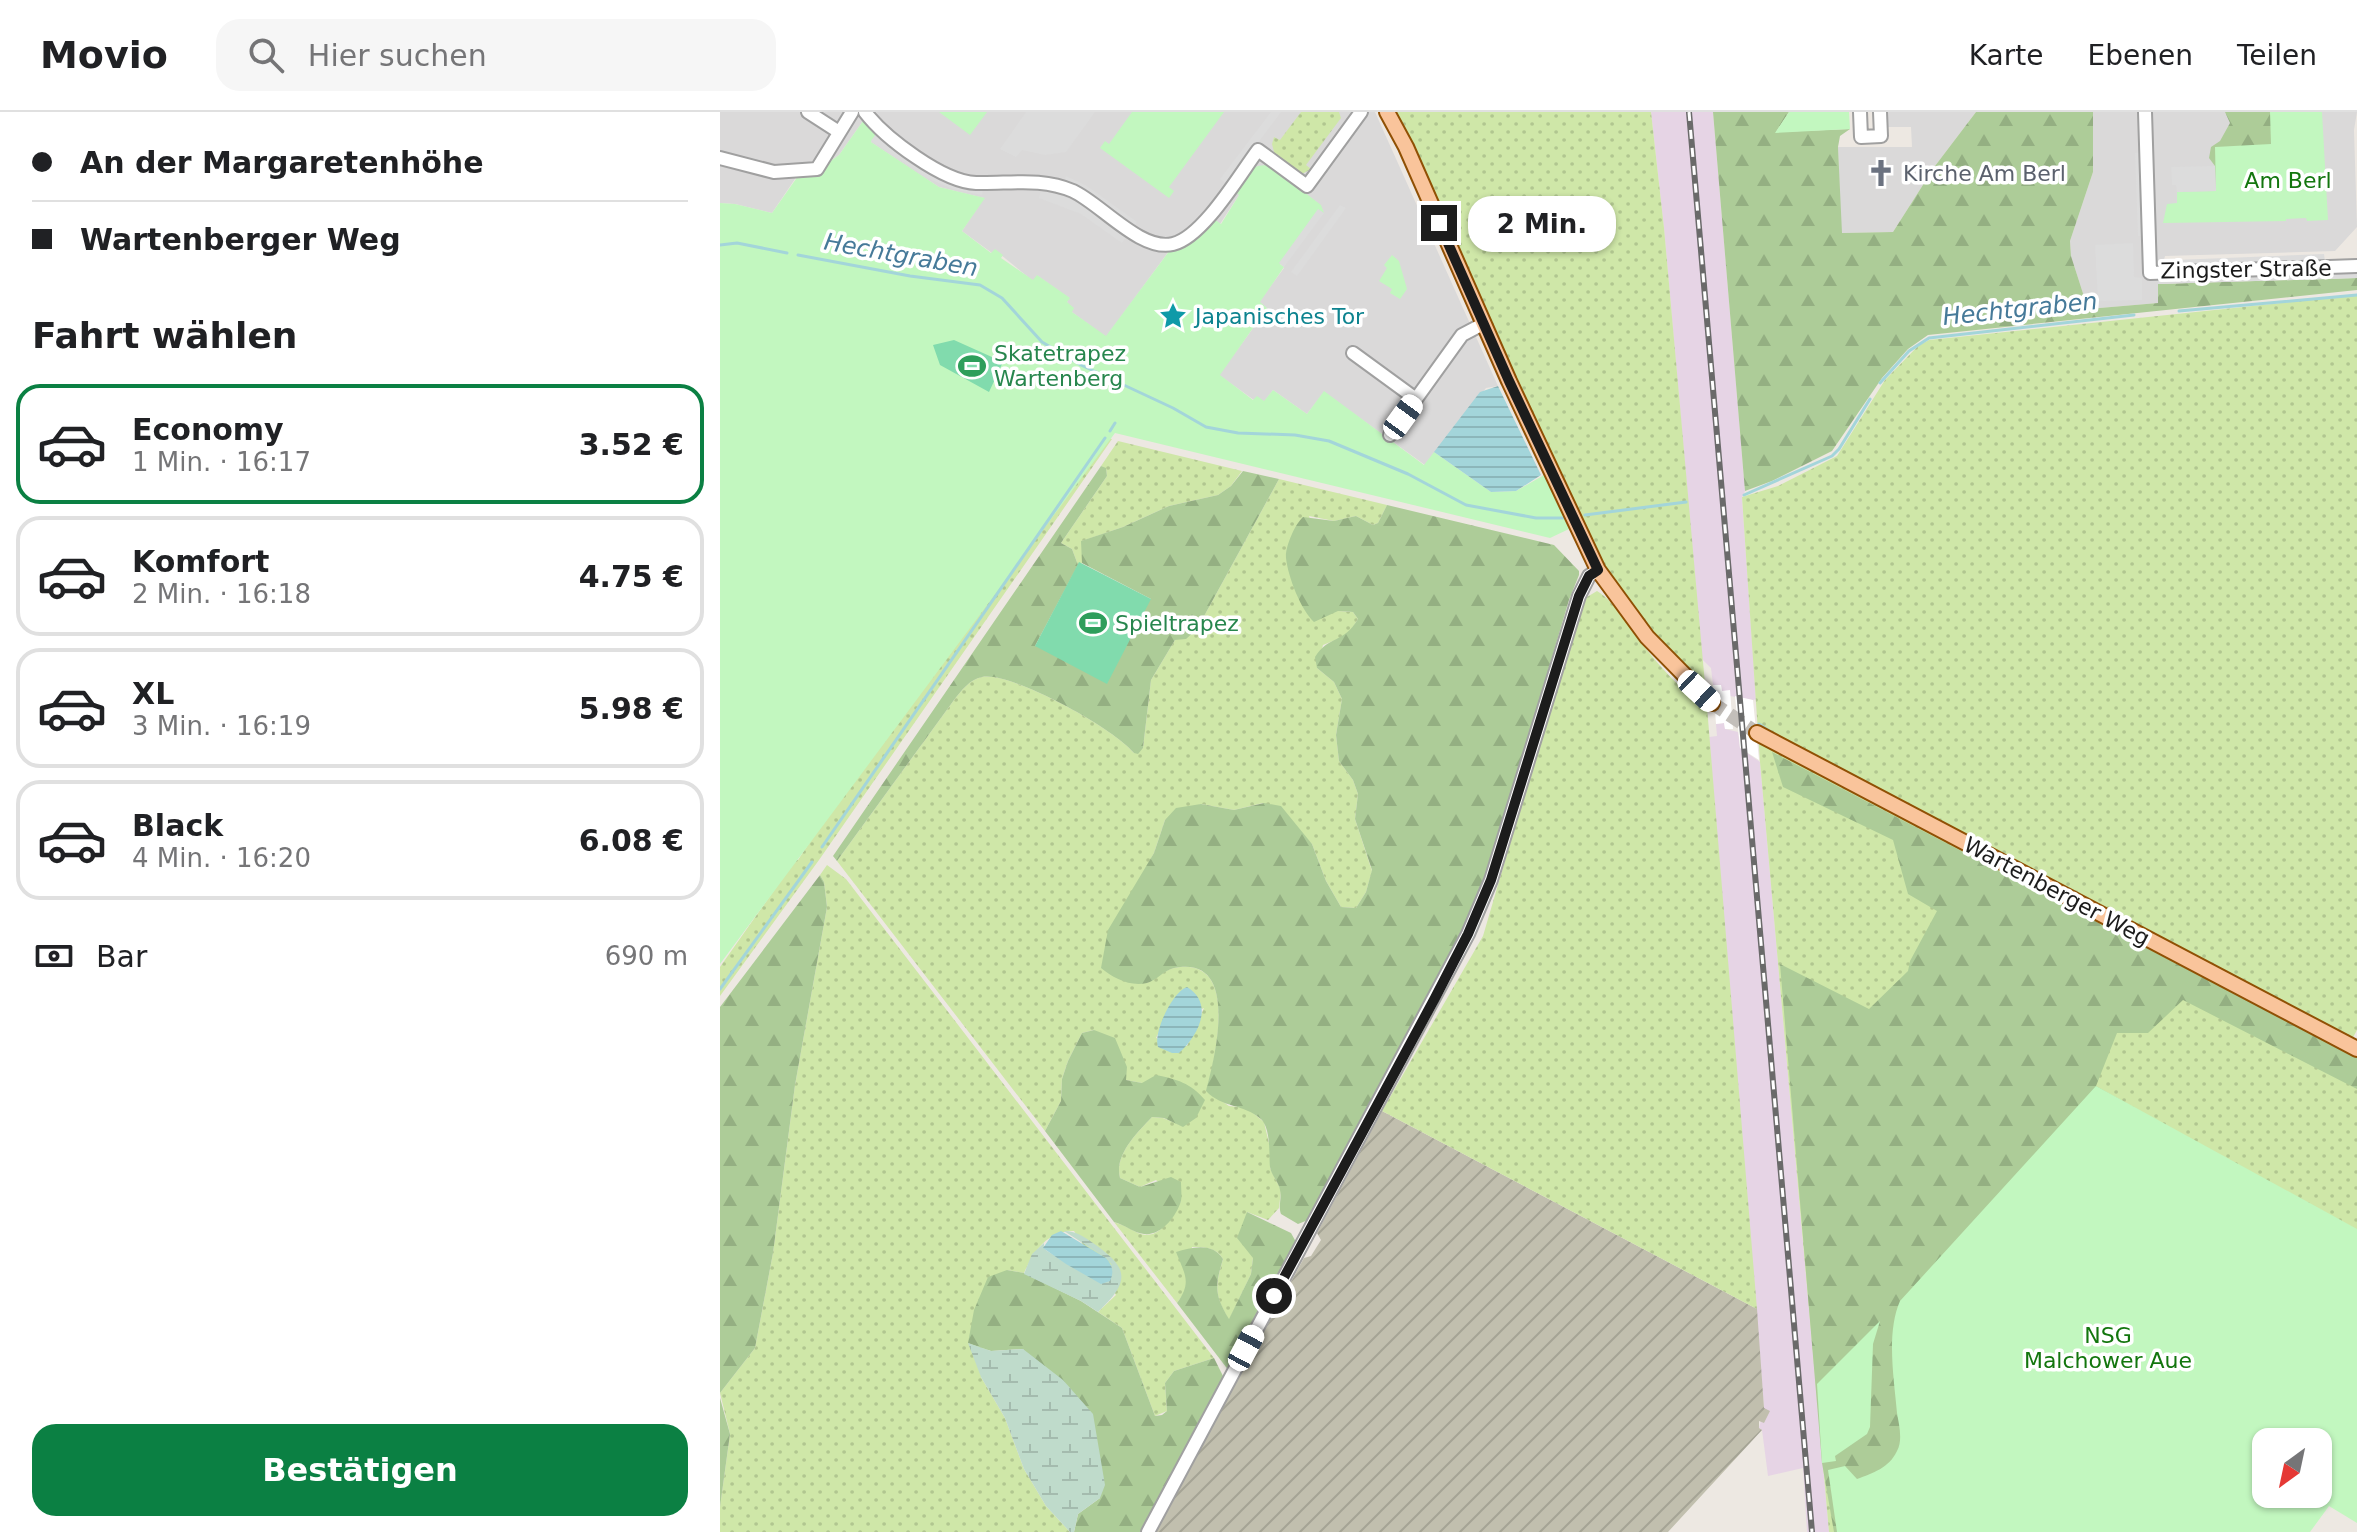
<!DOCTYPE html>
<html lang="de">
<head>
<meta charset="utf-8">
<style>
  :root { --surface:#fff; --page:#f6f6f6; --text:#202124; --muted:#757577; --line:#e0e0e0; --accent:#0b8043 }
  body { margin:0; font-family:"DejaVu Sans",sans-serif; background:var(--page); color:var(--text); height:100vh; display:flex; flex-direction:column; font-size:30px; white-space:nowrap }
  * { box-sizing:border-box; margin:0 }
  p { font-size:26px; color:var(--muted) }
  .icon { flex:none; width:44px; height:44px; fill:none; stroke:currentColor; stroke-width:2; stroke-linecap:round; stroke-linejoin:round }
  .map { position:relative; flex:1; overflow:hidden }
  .details { display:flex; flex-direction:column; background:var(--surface); width:720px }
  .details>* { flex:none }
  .guide { display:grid; align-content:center; height:176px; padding:0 32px; background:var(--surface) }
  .needle { width:52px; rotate:213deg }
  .controls { position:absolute; left:1532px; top:1316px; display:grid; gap:16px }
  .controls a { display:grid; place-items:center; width:80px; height:80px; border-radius:16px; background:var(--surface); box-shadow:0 2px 6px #0004; font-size:40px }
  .end { position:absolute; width:36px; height:36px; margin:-18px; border:10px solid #1c1c1c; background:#fff; box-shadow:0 0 0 4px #fff }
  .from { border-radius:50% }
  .bubble { position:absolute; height:56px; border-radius:24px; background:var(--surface); box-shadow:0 2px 6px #0004; font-size:26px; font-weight:800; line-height:56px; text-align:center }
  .car { position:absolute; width:24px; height:48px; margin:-24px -12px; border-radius:10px; box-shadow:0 0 6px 2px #0007; background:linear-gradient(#fff 24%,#345 0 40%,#fff 0 76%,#345 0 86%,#fff 0) }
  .guide b { display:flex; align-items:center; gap:28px; height:76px; font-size:30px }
  .guide b+b { border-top:2px solid var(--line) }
  .guide i { width:20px; height:20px; background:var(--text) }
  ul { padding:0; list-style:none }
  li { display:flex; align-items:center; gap:24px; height:120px; margin:0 16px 12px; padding:0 16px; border:4px solid var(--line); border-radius:24px }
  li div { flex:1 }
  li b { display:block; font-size:30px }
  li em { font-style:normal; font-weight:800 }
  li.on { border-color:var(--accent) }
  li>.icon { width:72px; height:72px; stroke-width:1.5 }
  h2 { padding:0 32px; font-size:36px; line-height:96px }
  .pay { display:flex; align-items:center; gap:20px; height:88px; padding:0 32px; font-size:30px }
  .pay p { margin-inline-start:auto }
  .action { display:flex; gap:16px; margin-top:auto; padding:16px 32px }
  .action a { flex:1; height:92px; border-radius:24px; background:var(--accent); color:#fff; font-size:32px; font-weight:800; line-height:92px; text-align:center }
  header { display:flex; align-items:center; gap:48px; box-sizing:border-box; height:112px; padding:0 40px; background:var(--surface); border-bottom:2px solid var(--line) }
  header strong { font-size:38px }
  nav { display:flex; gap:44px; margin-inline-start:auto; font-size:28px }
  .search { width:560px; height:72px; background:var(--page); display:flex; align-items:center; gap:20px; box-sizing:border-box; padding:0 28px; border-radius:24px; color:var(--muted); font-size:30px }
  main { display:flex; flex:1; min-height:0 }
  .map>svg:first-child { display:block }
</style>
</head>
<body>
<header>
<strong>Movio</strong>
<div class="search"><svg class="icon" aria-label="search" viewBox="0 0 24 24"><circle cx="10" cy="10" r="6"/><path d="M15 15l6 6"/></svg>Hier suchen</div>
<nav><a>Karte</a><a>Ebenen</a><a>Teilen</a></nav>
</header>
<main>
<section class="details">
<div class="guide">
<b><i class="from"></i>An der Margaretenhöhe</b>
<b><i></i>Wartenberger Weg</b>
</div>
<h2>Fahrt wählen</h2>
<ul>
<li class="on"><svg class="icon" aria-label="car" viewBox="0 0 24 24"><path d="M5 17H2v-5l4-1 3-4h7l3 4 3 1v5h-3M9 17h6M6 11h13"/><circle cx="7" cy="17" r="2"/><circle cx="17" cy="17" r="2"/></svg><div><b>Economy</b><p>1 Min. · 16:17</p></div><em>3.52 €</em></li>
<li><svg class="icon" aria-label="car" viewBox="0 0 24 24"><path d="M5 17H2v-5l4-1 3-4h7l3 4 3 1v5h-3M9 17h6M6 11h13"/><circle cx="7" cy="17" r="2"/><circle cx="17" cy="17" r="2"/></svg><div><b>Komfort</b><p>2 Min. · 16:18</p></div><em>4.75 €</em></li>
<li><svg class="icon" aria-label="car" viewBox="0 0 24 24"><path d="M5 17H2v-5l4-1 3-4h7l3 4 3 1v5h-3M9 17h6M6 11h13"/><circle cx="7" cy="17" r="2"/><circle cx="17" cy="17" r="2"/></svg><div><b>XL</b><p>3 Min. · 16:19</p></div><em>5.98 €</em></li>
<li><svg class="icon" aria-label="car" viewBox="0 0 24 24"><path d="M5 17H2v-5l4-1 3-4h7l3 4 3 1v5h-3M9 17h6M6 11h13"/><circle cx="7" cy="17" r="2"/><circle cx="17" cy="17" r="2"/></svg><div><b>Black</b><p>4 Min. · 16:20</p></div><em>6.08 €</em></li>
</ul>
<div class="pay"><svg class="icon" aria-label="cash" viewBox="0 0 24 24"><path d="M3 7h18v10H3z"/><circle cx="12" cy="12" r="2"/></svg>Bar<p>690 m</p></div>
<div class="action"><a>Bestätigen</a></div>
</section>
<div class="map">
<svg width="1637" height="1420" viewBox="0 0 1637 1420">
  <defs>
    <pattern id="construction-furrows" width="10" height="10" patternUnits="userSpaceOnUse" patternTransform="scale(2)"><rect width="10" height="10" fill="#c1bfae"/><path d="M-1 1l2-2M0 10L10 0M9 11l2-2" fill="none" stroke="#a5a495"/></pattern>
    <pattern id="grass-dots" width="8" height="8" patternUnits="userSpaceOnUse" patternTransform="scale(2)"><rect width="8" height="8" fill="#cfe7a8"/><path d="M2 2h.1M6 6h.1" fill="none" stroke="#b1c690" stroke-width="1.8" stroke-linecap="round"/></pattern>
    <pattern id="forest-firs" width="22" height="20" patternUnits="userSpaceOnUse" patternTransform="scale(2)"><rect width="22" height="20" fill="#adcc98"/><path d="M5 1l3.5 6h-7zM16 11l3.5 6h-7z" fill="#94af82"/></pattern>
    <pattern id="wetland-marsh" width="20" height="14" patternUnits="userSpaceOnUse" patternTransform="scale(2)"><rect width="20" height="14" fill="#bfdbcb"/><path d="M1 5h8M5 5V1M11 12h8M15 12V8" fill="none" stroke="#a4bbae"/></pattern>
    <pattern id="water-rules" width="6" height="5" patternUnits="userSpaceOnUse" patternTransform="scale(2)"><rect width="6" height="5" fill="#a3d5da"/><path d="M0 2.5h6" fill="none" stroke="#8cb6ba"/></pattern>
  </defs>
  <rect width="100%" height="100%" fill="#ede8e2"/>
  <path fill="#dad9d9" d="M0,0H655L778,274L766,276L705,353L604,280L587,302L553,278L544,290L534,288L499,263L547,197L539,190L564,156L519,83L500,112L494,107L482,122L467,134L449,139L386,225L352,200L347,190L349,186L318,164L313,169L275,138L272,141L242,119L264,86L219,75L199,62L151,30L155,22L143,9L119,43L108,51L97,65L77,64L52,101L15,92L0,91Z
    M1168,0H1256L1215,54L1173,120L1121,121L1118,35H1192L1191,15H1168Z
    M1373,0H1637L1634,18L1637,115L1615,139L1445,144L1438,172V191L1368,197L1351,144L1350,129L1373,60Z"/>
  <path fill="#e6d4e5" d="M931,0H993L1025,379L1022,386L1036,587L1033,588L1010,584V579H1002L1001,573H993L991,556L982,547L944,116Z
    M1004,611L1005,617L1018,620L1020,636L1040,650L1109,1420H1087L1083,1356L1048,1364L1042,1318L1039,1316L1044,1296L989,625L997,624L996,612Z"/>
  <path fill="url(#construction-furrows)" d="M662,999L1037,1197L1044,1296L1050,1299L1044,1311L1039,1309V1316L1042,1318L948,1420H434L584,1146L591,1144L601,1128L597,1121Z"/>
  <path fill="url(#grass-dots)" fill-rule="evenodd" d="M581,0H619L621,6L586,53L591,57L582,62L555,44L552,32L554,25L560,28Z
    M676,0H931L944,116L985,572L924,511L877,444Z
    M1637,183V918L1620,950L1637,959V1408L1608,1390L1581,1420H1109L1040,650L1022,385L1058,374L1117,344L1165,268L1198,234L1209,228ZM1546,1330H1598V1382H1546Z
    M372,323L392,327L99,748L0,884V855L67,760L0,758L78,748L177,597Z
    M398,329L522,359L511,374L498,383L449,394L403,415L362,429V451L358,453L352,437L341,431L387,364L386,357L381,354Z
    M559,367L667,393L658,411L653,413L636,404L614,409L589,404L618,499L633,500L638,507L628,523L603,533L597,556L614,570L622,587L616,623L619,649L633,668L638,682L635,707L652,759L646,780L636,796L621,795L606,769L592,732L543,691L514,698L481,692L445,708L434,741L418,770L427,871C435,866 445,858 454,856C521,843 495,944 487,979L509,994L527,996L544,1010L552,1044L550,1056L561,1078L559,1096L548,1108L527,1100L533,1146L531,1162L509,1208C494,1182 495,1175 503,1147C496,1135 484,1135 472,1135L467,1177L457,1191L394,1110C404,1113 410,1117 418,1121C440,1130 452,1104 461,1089L436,1068L420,1075L400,1066C394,1043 417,1021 432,1005L443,1006L463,1014L422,971L406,968L374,918L362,921L348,949L342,967L341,989L325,1019L117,749L234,588C241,579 250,567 262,565C291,559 395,617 414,641L423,636L431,568L455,528L477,517ZM484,896L467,934L436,926L441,916Z
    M877,479C898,492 910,518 926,537C943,558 964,581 987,595L1037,1197L662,999L763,824L853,517L867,485Z
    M107,753L126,767L494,1246L454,1259L445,1271L447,1299L435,1304L402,1216L378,1200L396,1183L354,1119C328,1118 314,1139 304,1161L287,1158L261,1265L285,1306L304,1357L326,1394L350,1420H0V1395L10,1322L0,1281L35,1236L53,1141L75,973L107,795L104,770L100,763Z"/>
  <path fill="url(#forest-firs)" d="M993,0H1069L1056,20L1130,17L1120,24L1118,35L1122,121L1173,120L1215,54L1256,0H1373V60L1350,129L1351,144L1368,197L1438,191V172L1637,166V178L1208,223L1188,237L1162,266L1112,339L1052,369L1025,379Z
    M1505,0H1567V23L1496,79L1495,54L1489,46L1491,35L1500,29L1510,11Z
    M381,354L386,356L387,364L341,431L352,437L358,453L315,534L431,487L362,451L361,429L403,415L449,394L498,383L511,374L523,359L559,367L477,517L466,527L455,528L431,568L423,636L418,642L414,641C395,617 291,559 262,565C250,567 241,579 234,588L117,749L113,744Z
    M667,393L834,433L859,459V463L849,488L770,755L738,831L588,1108L578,1112L561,1102C558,1094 562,1086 560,1078C559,1070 551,1063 550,1055C549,1042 551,1017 541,1007C524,992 502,996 486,979C495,945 521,842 454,856C444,858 436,869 427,871C410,875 393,866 381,856L388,818L434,741L445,708L456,696L481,692L514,698L544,691L561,694L592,732L606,769L621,795L636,796L646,780L652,758L635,707L638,682L633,668L619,649L616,623L622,587L614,570L597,556L595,545C609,523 623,532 638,507L633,500L618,499L594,510C581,498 568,465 566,446C565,435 575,412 583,405L614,409L636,404L653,413L658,411Z
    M1052,640L1637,946V977L1463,888L1428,921H1397L1376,974L1637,1123L1546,1330L1535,1380L1583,1420H1114L1102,1351L1060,852L1149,897L1188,859L1190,849L1217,799L1188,782L1173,728L1063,675Z
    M100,763L104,770L107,795L75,973L53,1141L35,1236L0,1281V895Z
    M374,918L395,926L407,955L406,968L422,971L436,963C456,967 471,971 485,988L476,1006L463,1015L444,1006L432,1005C417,1021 394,1043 400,1066L420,1075L451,1065L461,1070C461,1075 462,1084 461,1089C456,1105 441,1124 424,1122C414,1121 405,1113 394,1110L325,1019L341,989L342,967L348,949L362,921Z
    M527,1100L571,1121L576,1130L569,1148L509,1259L457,1191C472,1170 465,1163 456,1140C472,1135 493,1130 503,1147C495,1174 494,1182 509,1207L531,1162L533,1146L517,1126Z
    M287,1158L304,1161L361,1189L402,1216L435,1304L442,1303L447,1299L445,1271L454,1259L494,1246L504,1266L423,1420H354L358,1402L380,1386L303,1237L271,1239L248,1231L254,1198L268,1165Z
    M0,1286L10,1322L0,1395Z"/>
  <path fill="url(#wetland-marsh)" d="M344,1119C356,1119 363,1124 373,1131C409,1156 411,1169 378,1200L361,1189L304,1162L312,1142L324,1131V1136L327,1139L356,1157L392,1153L386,1146Z
    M248,1231L271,1239L303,1237L343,1268L373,1302L385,1373L380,1386L358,1402L354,1420H350L326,1394L304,1357L285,1306L261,1265Z"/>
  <path fill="#c2f7bf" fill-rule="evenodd" d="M219,0H267L250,23Z
    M412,0H504L449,75L454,79L449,86L380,36L385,29L389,32Z
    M1069,0H1129L1130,17L1055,21Z
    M1550,0H1602L1608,108L1587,109L1586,106L1566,107V109L1443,111L1447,92L1457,91V80L1496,79L1495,35L1551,32Z
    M143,9L156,22L151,30L219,75L265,86L242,119L271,141L275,137L283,143L281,146L313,168L317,163L350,186L347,190L354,196L352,200L386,224L450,138L467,134L482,122L494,107L501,112L519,83L514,79C524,66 531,50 550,54L601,93L604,101L599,98L560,152L564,155L540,190L547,196L500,263L533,288L537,284L544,289L553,278L587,302L604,279L704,353L714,340L771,380L796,379L824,363L849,417L830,426L395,321L0,852V91L15,92L52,101L78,64L97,65L108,51L119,43Z
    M672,143L679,149L687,177L680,187L670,181L672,177L659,169L667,156L664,153Z
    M1376,974L1637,1117V1411L1609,1394L1590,1420H1117L1108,1358L1125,1354L1137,1367C1153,1361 1169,1356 1177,1339C1183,1328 1179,1313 1177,1301C1174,1266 1166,1221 1180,1189ZM1546,1330H1598V1382H1546Z
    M1160,1209L1153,1232L1150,1315L1147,1322L1115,1344L1116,1349L1102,1351L1097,1272Z"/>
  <path fill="#81dbad" d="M234,228L283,250L269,280L220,253L213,233Z
    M359,450L431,487L387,572L315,534Z"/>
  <path fill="#dcdcdc" d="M306,0H375L346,40L325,43L302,38L296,45L280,37Z
    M551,0H561L507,72L500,67Z
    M156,22L209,59L263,76L262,83L233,77L207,66L151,29Z
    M1423,40L1425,124H1418L1415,41Z
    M1495,54L1496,79L1457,80L1456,73H1452L1451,55Z
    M346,64L367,74L417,110L413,116L343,73Z
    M321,78L343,84L362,93L406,125L402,131L361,102L319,86Z
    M620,93L626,96L577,164L571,160Z
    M598,97L604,101L564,155L559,151Z
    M1413,131L1414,165L1422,166V188L1378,189L1375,133Z
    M1604,142L1605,149L1455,154V148Z
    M1637,159V166L1438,172L1437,166Z"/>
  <path fill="url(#water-rules)" d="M778,274L821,363L796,379L771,380L714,340L760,280Z
    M467,875C495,892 478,924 459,941H452L438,935C433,921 452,880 467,875Z
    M341,1119L386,1146C393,1154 394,1160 390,1169L381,1172L346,1152L323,1136L332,1123Z"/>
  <path fill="#fff" d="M993,573H1001L1002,579L1010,578L1013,617H1005L1004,611L996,612Z
    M1015,584L1033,588L1039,648L1020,636Z"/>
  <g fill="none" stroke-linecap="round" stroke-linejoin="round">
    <path stroke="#a3d5da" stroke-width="3" d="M0,133L17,131L67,141
      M78,143L190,164L260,173L282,186L322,230L361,253L453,296L486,315L518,321L575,323L609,329L688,362L746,393L816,406H843
      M1459,199L1637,183
      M1160,271L1189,239L1209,226L1414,203
      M390,319L395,311
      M1024,383L1112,344L1119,337L1150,287
      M865,403L966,390
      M1039,612L1057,624
      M102,735L385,326
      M0,877L92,750"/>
    <path stroke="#c3bfba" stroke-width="14" stroke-dasharray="14 7" stroke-linecap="butt" d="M992,591L1037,621"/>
    <g stroke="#a0a0a0" stroke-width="16">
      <path id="minor" d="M88,0L119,20
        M145,0C165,26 223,70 256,71C289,72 321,65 353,79C381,92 421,140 453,132C483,125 520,62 538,38L587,74L641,0
        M1140,0L1141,25L1161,24L1160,0
        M1425,0L1430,161L1637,154
        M0,46L54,60L97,57L132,0
        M633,241L696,287
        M670,323L742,223L763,212
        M428,1420L748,822L771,768L859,484L869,464L878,458"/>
    </g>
    <g stroke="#905004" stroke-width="18">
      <path id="major" d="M667,0L686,35L789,269L878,458L927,525L992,591
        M1037,621L1637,937"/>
    </g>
    <use href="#minor" stroke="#fff" stroke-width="12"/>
    <use href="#major" stroke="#f9c49b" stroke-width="14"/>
    <g stroke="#6a6a6a" stroke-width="6">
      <path id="rail" d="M969,0L1092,1420"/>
    </g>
    <use href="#rail" stroke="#fff" stroke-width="3" stroke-dasharray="9" stroke-linecap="butt"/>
  </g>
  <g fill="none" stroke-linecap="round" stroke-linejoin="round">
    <path stroke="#1c1c1c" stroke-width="10" d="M554,1184L715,886L748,822L771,768L859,484L869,464L878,458L789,269L719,111"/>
  </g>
  <defs>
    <g id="church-bare" transform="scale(2.16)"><path d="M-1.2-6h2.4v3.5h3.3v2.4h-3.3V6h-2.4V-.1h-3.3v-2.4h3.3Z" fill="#6b7280" stroke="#fff" stroke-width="2.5" paint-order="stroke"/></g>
    <g id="sight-bare" transform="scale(2.16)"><path d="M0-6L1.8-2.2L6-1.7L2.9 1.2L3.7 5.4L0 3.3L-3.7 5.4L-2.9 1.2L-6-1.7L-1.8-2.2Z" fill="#0f9aa8" stroke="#fff" stroke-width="2.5" paint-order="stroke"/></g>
    <g id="stadium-bare" transform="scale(2.16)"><path d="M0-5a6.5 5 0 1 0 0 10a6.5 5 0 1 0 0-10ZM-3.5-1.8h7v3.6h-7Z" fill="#2e9e5b" stroke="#fff" stroke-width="2.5" paint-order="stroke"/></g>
  </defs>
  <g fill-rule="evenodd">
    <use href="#church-bare" x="1161" y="61"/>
    <use href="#sight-bare" x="453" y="204"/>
    <use href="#stadium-bare" x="252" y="254"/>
    <use href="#stadium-bare" x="373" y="511"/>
  </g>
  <g text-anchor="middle" stroke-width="7" stroke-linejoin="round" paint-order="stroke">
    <g font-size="22" fill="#5b616d" stroke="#fff" text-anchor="start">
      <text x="1183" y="69">Kirche Am Berl</text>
    </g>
    <g font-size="22" fill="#13760e" stroke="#fff">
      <text x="1568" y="76">Am Berl</text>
      <text x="1388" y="1231">NSG<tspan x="1388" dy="25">Malchower Aue</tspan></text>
    </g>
    <g font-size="22" fill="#1c1c1c" stroke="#fff">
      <text transform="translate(1526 157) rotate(-1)" y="8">Zingster Straße</text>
      <text transform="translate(1337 779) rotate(28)" y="8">Wartenberger Weg</text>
    </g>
    <g font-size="22" fill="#0d838f" stroke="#fff" text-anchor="start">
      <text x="475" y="212">Japanisches Tor</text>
    </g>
    <g font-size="22" fill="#27864d" stroke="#fff" text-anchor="start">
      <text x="274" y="249">Skatetrapez<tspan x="274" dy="25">Wartenberg</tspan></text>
      <text x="395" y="519">Spieltrapez</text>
    </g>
    <g font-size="24" font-style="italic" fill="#467a99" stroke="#fff">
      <text transform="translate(181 143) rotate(10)" y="8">Hechtgraben</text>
      <text transform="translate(1300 197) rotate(-6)" y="8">Hechtgraben</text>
    </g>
  </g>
</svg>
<div class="controls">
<a><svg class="needle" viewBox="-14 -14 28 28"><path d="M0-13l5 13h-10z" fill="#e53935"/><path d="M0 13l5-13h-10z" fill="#757577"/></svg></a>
</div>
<i class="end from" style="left:554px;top:1184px"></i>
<i class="end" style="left:719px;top:111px"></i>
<div class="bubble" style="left:748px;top:84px;width:148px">2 Min.</div>
<i class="car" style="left:683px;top:305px;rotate:36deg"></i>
<i class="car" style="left:979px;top:579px;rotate:133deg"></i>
<i class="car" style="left:526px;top:1236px;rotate:28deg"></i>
</div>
</main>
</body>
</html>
